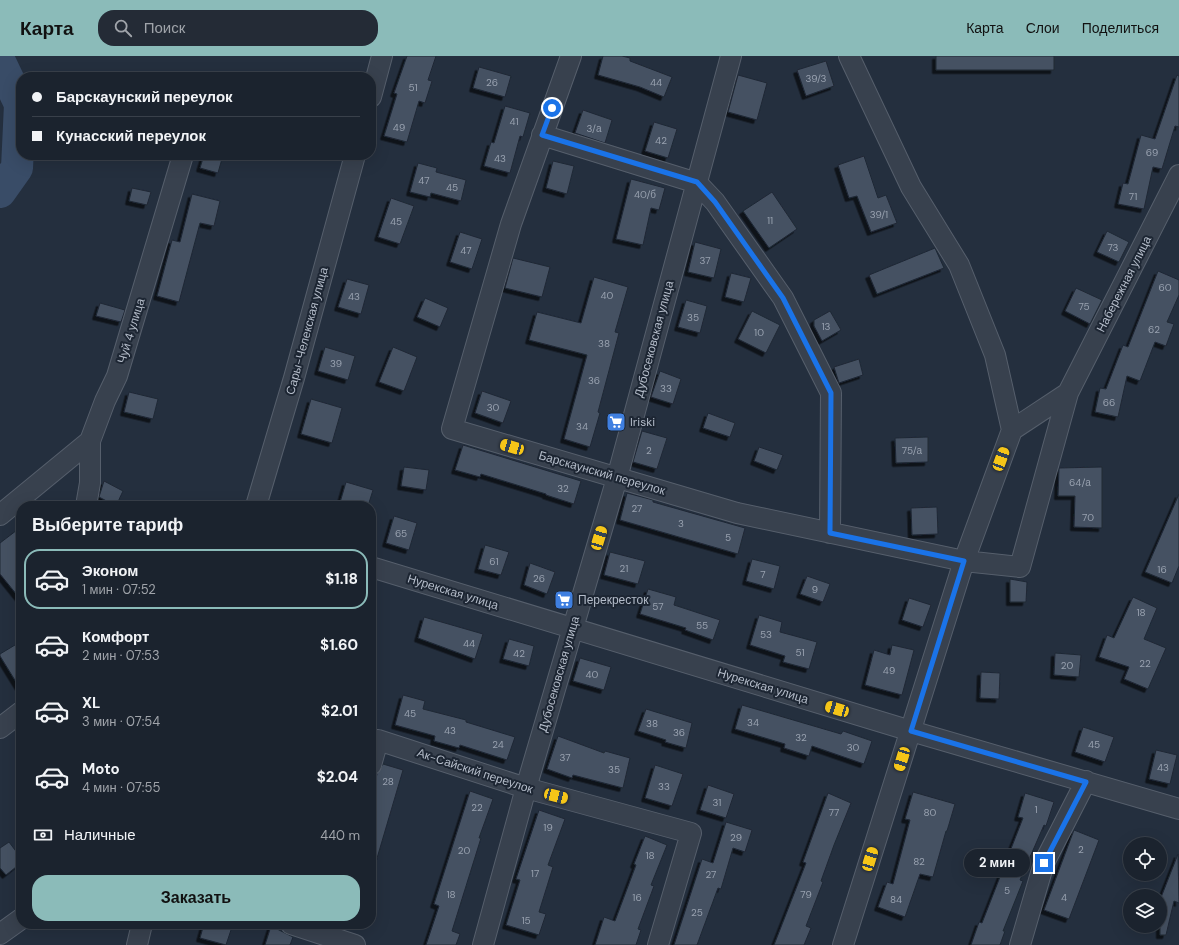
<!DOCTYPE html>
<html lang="ru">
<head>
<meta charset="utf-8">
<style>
  :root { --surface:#1b232e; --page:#242b36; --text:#f1f3f6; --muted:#a0a4aa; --line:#39404a; --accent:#8bbbb9 }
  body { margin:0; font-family:"DM Sans",sans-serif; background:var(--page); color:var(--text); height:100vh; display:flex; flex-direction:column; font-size:15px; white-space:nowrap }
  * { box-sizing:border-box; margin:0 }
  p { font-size:13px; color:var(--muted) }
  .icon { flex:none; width:22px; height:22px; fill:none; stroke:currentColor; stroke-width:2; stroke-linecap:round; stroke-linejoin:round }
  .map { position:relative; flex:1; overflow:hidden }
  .drawer { position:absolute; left:16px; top:445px; width:360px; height:428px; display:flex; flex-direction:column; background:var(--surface); border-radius:16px; box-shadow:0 4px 16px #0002,0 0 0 1px var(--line) }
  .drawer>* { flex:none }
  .top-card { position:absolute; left:16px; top:16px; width:360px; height:88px; border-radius:16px; box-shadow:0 4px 16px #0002,0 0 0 1px var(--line); display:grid; align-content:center; height:88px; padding:0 16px; background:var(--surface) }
  .tools { position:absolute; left:1123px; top:781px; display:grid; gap:8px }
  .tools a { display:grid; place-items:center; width:44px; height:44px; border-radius:50%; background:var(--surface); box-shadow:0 4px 16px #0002,0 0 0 1px var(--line); font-size:20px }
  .end { position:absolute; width:18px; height:18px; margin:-9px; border:5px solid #1a73e8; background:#fff; box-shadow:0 0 0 2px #fff }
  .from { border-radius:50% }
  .bubble { position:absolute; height:28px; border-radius:14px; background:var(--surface); box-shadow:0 4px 16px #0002,0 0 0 1px var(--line); font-size:13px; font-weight:700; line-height:28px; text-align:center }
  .car { position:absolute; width:12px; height:24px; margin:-12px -6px; border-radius:5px; box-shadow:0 0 3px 1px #0007; background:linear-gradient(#f5c518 24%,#345 0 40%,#f5c518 0 76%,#345 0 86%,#f5c518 0) }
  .top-card b { display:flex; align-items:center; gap:14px; height:38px; font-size:15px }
  .top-card b+b { border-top:1px solid var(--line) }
  .top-card i { width:10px; height:10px; background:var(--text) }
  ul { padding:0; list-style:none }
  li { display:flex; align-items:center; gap:12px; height:60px; margin:0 8px 6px; padding:0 8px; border:2px solid transparent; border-radius:16px }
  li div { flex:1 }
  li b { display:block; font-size:15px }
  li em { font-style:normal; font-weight:700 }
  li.active { border-color:var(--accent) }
  li>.icon { width:36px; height:36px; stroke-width:1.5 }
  h2 { padding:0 16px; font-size:18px; line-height:48px }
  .pay { display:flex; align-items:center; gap:10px; height:44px; padding:0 16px; font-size:15px }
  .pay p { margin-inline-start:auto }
  .primary-button { display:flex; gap:8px; margin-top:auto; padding:8px 16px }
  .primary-button a { flex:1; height:46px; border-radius:16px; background:var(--accent); color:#111; font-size:16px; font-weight:700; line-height:46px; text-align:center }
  header { display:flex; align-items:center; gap:24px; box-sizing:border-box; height:56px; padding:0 20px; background:var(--accent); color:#111 }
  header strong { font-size:19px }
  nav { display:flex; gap:22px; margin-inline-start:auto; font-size:14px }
  .search { width:280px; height:36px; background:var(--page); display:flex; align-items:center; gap:10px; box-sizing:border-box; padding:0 14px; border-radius:16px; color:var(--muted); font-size:15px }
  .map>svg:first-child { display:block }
</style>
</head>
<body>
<header>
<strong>Карта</strong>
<div class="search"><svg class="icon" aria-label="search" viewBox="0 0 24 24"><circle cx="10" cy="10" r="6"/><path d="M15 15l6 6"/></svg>Поиск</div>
<nav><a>Карта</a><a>Слои</a><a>Поделиться</a></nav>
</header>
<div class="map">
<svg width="1179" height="889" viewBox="0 0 1179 889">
  <defs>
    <filter id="shadow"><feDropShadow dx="-3.5" dy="3.5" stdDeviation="0" flood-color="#0009"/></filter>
  </defs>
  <rect width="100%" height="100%" fill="#242f3e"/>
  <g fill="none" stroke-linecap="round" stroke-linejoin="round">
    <path stroke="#394c67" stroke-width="32" d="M0,6L20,48L17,112L0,136"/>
  </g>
  <path fill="#455162" stroke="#1f2835" filter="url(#shadow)" d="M407,0H436L428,24L432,25L425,47L419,45L407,86L384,80L397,38L394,37Z
    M603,0H622L630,2V5L672,21L664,41L640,31L598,19Z
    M936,0H1054V14H936Z
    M826,5L834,30L806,40L797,14Z
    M479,11L511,20L505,41L473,32Z
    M738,19L767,27L757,64L728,56Z
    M1177,19L1179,20V71L1175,70L1162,113L1153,111L1144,153L1118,148L1123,127L1128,128L1141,79L1155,83Z
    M505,50L530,57L523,81L520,80L510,117L484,110L491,86L494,87Z
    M583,54L612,64L605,87L575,77Z
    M654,66L677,73L668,102L645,95Z
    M204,99H223L218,117L200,112Z
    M864,100L878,142L886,139L897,167L871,176L857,140L849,142L838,109Z
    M553,105L574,110L567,138L546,132Z
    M418,107L437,112L436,116L466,124L461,145L431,137L430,141L410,136Z
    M631,123L665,132L659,154L651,152L643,189L616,183Z
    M132,132L151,136L147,149L129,145Z
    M772,136L797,173L769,192L743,155Z
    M192,138L220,145L214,170L200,167L179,246L157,240L172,184L180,186Z
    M391,142L414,150L400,188L378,181Z
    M1107,175L1129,186L1119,206L1097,196Z
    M460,176L482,183L472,213L450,206Z
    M695,186L721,193L714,222L688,216Z
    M935,192L944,212L877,238L869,219Z
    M513,202L550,211L542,241L505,232Z
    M1158,215L1179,224V239L1167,266L1174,268L1166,290L1155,286L1140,325L1127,320L1118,361L1095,356L1100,332L1106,333L1123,289L1128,291Z
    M731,217L751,222L744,246L725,241Z
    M594,221L628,231L615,276L619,277L598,356L600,357L590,391L564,383L587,299L529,284L537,256L581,267Z
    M347,223L369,229L361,258L338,251Z
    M1076,232L1102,244L1090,268L1065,255Z
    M425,242L448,252L440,271L417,261Z
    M686,244L707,250L700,277L678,271Z
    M100,247L125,254L121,266L96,260Z
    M752,255L780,269L766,297L738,283Z
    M830,255L841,274L822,285L814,270V264Z
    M325,291L355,300L348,324L318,315Z
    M393,291L417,301L404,335L379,326Z
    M859,303L863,319L839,327L834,311Z
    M660,315L681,323L673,348L651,341Z
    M482,335L511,345L503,367L475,357Z
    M129,336L158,343L153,363L124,356Z
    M311,343L342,352L332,387L301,378Z
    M708,357L735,367L730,381L703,372Z
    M642,375L667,382L657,413L633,406Z
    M928,381V406L896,407L895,382Z
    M463,389L581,425L574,448L546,439V438L481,418L480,421L455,414Z
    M759,391L783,399L777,414L754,405Z
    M404,411L429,414L426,434L401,430Z
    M1102,411V472L1074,471L1075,440H1058L1059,412Z
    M104,425L123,435L116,450L99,441Z
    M346,426L373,434L368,450H339Z
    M627,437L653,444V446L745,472L738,498L620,464Z
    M1179,438V510L1172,527L1145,516Z
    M937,451L938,478L912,479L911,452Z
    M394,460L417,467L409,494L386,487Z
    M21,471V544L0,518V487Z
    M485,489L509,496L501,519L478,513Z
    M610,496L645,505L638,528L604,519Z
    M752,503L780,510L774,533L746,525Z
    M530,507L555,516L547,538L524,529Z
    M807,520L830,528L823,546L800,538Z
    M1010,523L1027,526L1026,546H1010Z
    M648,533L676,541L674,549L720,564L713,584L685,574L686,572L640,558Z
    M1133,541L1157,552L1144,583L1166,592L1148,633L1124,623L1129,611L1099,601L1107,579L1114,582Z
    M909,542L931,549L923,571L902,564Z
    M759,559L782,566L780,576L817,586L809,613L783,606L785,600L750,589Z
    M424,561L483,578L475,603L418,582Z
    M509,583L534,590L529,610L503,603Z
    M15,589L21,598V634L0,600V598Z
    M892,589L914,594L902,639L865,629L874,594L890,599Z
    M1055,597L1081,599L1079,621L1054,619Z
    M580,602L611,611L604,634L573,625Z
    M981,616L1000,617L999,643L980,642Z
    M403,639L425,645L423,653L466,664V666L515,681L507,704L460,689L459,692L434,685L435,680L395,669Z
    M742,649L841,678L843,675L872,685L864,708L812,690L809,700L784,692L785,688L735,673Z
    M646,653L692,667L686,692L665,686L666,684L638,675Z
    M1083,671L1114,681L1105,706L1075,696Z
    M558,680L604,697L605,695L630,702L623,732L573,719L572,722L547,713Z
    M1156,694L1177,699L1170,728L1149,723Z
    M383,708L403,714L375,809H371V741L377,718Z
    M655,709L683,718L672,750L645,742Z
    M708,729L734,738L726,762L700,754Z
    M470,735L493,743L479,782H481L452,875L460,878L456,889H426L439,850L434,848Z
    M913,736L955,748L947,775H946L933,821L920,818L905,861L878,851L887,826L893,828L910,764L905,763Z
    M828,737L851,747L834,789L821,825L823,826L806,870L811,872L804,889H774L806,807L803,806Z
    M1025,737L1054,746L1046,770L1044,769L1020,824L1023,825L1003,875H1005L1000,889H971L979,866L982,867L1023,762L1018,761Z
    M539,754L565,763L548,809L553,811L539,856L546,858L539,879L506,869L520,824L516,823Z
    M726,766L752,774L745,796L733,792L721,833L718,832L697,889H674L702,803L713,807Z
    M1074,774L1099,784L1069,863L1044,854Z
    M645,780L667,789L651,829L654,830L638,873L641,874L636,889H595L604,861L615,865L636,809L634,808Z
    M9,786L21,802V807L6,819L0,812V792Z
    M1178,798L1179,847L1174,845L1166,879H1160V844Z
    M204,868H233L226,889L200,882Z
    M271,870L293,881L290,889H265Z"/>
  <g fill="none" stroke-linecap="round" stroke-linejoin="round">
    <g stroke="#565f6c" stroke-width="22">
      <path id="minor" d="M571,0L511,168L452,373L737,457L964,505L1020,511L1068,337L1179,119
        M849,0L911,131L959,209L995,299L1012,374
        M371,41L382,0
        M542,79L697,127L715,146L783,242L831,337L830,477
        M86,450L90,427V385L105,345L117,320L183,99
        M256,450L294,322L355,99
        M0,459L90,385
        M371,511L911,675L1179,753
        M0,672L21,656
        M371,709L378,684L526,732L691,777L658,889
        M291,868L355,889
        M0,878L21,863
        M137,889L142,868
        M483,889L526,732L617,422L731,0
        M843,889L964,505L1012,374L1068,337
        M1020,889L1044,807L1086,725"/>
    </g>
    <use href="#minor" stroke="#38414e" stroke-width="20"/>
  </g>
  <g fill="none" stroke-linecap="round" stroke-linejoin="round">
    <path stroke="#1a73e8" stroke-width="5" d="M552,52L542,79L697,126L715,146L783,242L831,337L830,477L964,505L911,675L1086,726L1044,807"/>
  </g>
  <defs>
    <g id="supermarket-square" transform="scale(1)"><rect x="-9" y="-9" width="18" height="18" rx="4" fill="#3f7fe0" stroke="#1d2633"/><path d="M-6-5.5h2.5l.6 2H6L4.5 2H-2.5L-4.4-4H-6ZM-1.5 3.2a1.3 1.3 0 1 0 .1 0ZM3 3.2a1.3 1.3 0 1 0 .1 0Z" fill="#fff"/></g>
  </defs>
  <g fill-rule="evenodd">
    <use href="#supermarket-square" x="616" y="366"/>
    <use href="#supermarket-square" x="564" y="544"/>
  </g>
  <g text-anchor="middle" stroke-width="4" stroke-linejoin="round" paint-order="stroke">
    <g font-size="10" fill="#98a1af">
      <text x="816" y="26">39/3</text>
      <text x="492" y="30">26</text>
      <text x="656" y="30">44</text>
      <text x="413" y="35">51</text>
      <text x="514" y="69">41</text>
      <text x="399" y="75">49</text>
      <text x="594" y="76">3/а</text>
      <text x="661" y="88">42</text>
      <text x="1152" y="100">69</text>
      <text x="500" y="106">43</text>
      <text x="424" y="128">47</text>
      <text x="452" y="135">45</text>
      <text x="645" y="142">40/б</text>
      <text x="1133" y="144">71</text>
      <text x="879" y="162">39/1</text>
      <text x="770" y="168">11</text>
      <text x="396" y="169">45</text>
      <text x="1113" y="195">73</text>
      <text x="466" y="198">47</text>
      <text x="705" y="208">37</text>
      <text x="1165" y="235">60</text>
      <text x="607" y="243">40</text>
      <text x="354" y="244">43</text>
      <text x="1084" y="254">75</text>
      <text x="693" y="265">35</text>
      <text x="826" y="274">13</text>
      <text x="1154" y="277">62</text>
      <text x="759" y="280">10</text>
      <text x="604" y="291">38</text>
      <text x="336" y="311">39</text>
      <text x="594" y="328">36</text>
      <text x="666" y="336">33</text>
      <text x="1109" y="350">66</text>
      <text x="493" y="355">30</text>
      <text x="582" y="374">34</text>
      <text x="649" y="398">2</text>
      <text x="912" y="398">75/а</text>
      <text x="1080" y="430">64/а</text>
      <text x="563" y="436">32</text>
      <text x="637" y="456">27</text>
      <text x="1088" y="465">70</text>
      <text x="681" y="471">3</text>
      <text x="401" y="481">65</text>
      <text x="728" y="485">5</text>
      <text x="494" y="509">61</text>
      <text x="624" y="516">21</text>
      <text x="1162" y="517">16</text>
      <text x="763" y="522">7</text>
      <text x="539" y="526">26</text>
      <text x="815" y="537">9</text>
      <text x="658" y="554">57</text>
      <text x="1141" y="560">18</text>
      <text x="702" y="573">55</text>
      <text x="766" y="582">53</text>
      <text x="469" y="591">44</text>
      <text x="800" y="600">51</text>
      <text x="519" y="601">42</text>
      <text x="1145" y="611">22</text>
      <text x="1067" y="613">20</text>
      <text x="889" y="618">49</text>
      <text x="592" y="622">40</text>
      <text x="410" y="661">45</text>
      <text x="753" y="670">34</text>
      <text x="652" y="671">38</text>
      <text x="450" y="678">43</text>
      <text x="679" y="680">36</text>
      <text x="801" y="685">32</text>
      <text x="498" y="692">24</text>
      <text x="1094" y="692">45</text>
      <text x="853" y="695">30</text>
      <text x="565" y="705">37</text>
      <text x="1163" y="715">43</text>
      <text x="614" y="717">35</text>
      <text x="388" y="729">28</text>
      <text x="664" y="734">33</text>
      <text x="717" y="750">31</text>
      <text x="477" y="755">22</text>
      <text x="1036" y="757">1</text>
      <text x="834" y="760">77</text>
      <text x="930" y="760">80</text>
      <text x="548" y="775">19</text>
      <text x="736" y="785">29</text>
      <text x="1081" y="797">2</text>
      <text x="464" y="798">20</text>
      <text x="650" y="803">18</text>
      <text x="919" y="809">82</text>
      <text x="535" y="821">17</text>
      <text x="711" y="822">27</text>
      <text x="1007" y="838">5</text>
      <text x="451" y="842">18</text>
      <text x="806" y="842">79</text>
      <text x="637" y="845">16</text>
      <text x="1064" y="845">4</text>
      <text x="896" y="847">84</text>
      <text x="697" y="860">25</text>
      <text x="526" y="868">15</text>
    </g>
    <g font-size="12" fill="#b4bcc9" stroke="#1d2633">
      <text transform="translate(1124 228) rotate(-63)" y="4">Набережная улица</text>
      <text transform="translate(131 275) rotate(-73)" y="4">Чуй 4 улица</text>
      <text transform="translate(307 275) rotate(-75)" y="4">Сары-Челекская улица</text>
      <text transform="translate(654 283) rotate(-75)" y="4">Дубосековская улица</text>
      <text transform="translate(602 417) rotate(16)" y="4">Барскаунский переулок</text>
      <text transform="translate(453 536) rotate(17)" y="4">Нурекская улица</text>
      <text transform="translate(559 618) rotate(-74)" y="4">Дубосековская улица</text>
      <text transform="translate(763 630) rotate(17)" y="4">Нурекская улица</text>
      <text transform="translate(475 715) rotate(18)" y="4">Ак-Сайский переулок</text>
    </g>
    <g font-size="12" fill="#b4bcc9" stroke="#1d2633" text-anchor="start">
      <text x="630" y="370">Iriski</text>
      <text x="578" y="548">Перекресток</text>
    </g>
  </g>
</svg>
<div class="tools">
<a><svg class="icon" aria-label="locate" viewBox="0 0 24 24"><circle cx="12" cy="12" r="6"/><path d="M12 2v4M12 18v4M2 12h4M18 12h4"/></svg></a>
<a><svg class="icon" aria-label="layers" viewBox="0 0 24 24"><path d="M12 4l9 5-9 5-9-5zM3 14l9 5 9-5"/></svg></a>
</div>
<i class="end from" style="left:552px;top:52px"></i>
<i class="end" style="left:1044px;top:807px"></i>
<div class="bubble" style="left:964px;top:793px;width:66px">2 мин</div>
<i class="car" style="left:512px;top:391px;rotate:286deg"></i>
<i class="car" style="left:1001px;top:403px;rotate:20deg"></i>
<i class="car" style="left:599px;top:482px;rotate:17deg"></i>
<i class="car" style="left:837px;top:653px;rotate:287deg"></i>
<i class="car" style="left:902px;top:703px;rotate:197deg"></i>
<i class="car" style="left:556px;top:740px;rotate:105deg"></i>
<i class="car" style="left:870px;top:803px;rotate:17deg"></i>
<div class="top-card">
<b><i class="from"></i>Барскаунский переулок</b>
<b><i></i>Кунасский переулок</b>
</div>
<section class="drawer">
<h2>Выберите тариф</h2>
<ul>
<li class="active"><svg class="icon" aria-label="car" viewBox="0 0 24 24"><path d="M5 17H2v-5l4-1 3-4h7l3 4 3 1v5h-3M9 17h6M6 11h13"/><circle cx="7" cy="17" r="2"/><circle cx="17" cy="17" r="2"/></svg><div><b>Эконом</b><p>1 мин · 07:52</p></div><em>$1.18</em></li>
<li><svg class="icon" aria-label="car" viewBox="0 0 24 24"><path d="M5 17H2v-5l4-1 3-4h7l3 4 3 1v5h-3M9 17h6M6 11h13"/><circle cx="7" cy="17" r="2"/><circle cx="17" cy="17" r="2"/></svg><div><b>Комфорт</b><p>2 мин · 07:53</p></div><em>$1.60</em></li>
<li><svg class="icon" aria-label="car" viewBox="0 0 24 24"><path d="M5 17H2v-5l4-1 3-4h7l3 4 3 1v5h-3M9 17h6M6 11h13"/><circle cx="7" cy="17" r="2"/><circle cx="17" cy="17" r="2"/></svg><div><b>XL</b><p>3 мин · 07:54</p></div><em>$2.01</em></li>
<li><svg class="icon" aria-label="car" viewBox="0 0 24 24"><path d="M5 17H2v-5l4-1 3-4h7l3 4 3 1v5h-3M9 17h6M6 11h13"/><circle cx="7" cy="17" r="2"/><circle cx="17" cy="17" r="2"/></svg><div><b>Moto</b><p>4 мин · 07:55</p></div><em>$2.04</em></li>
</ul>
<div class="pay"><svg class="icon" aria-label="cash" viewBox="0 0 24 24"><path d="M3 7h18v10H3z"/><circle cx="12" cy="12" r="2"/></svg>Наличные<p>440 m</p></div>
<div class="primary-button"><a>Заказать</a></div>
</section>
</div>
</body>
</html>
